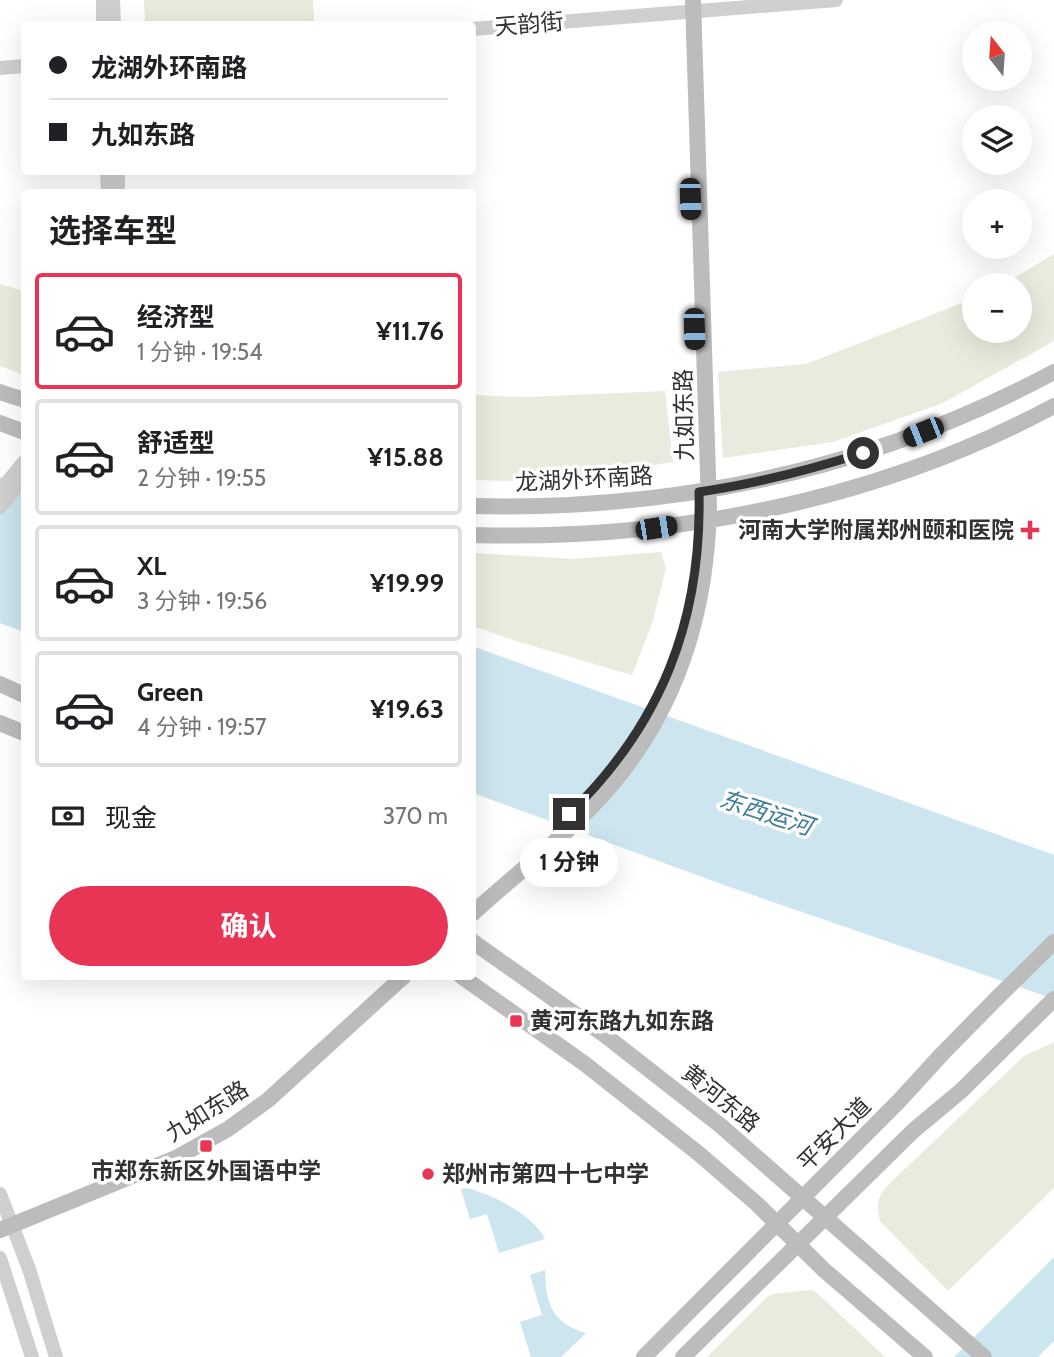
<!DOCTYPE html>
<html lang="zh">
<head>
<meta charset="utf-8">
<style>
  :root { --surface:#fff; --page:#f6f6f6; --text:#202124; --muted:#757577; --line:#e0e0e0; --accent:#e83556 }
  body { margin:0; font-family:Cabin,"Noto Sans SC",sans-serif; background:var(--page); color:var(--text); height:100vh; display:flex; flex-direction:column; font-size:26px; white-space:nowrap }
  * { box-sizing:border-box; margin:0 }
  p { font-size:23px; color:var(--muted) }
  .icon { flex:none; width:38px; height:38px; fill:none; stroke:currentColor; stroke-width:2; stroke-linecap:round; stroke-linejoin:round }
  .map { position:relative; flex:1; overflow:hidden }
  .drawer { position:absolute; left:21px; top:189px; width:455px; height:791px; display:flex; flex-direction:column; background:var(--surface); border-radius:7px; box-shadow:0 7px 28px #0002 }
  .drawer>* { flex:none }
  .banner { position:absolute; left:21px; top:21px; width:455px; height:154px; border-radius:7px; box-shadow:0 7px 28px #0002; display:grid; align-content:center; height:154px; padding:0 28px; background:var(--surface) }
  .needle { width:46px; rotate:343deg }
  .buttons { position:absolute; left:962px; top:21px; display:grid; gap:14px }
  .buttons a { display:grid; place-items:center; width:70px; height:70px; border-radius:50%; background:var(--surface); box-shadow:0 7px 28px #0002; font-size:35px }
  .end { position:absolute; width:32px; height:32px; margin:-16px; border:9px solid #323232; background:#fff; box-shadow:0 0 0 4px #fff }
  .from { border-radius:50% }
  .bubble { position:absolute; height:49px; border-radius:24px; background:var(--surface); box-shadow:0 7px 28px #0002; font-size:23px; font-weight:700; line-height:49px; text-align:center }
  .car { position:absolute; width:21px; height:42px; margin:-21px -10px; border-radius:9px; box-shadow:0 0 5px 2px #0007; background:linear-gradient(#222 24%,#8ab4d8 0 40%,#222 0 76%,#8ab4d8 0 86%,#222 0) }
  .banner b { display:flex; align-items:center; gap:24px; height:66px; font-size:26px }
  .banner b+b { border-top:2px solid var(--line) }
  .banner i { width:18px; height:18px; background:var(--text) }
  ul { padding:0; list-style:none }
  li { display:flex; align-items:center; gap:21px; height:116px; margin:0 14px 10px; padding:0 14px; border:4px solid var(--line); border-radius:7px }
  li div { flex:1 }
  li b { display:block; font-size:26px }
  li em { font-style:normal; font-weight:700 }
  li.on { border-color:var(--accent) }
  li>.icon { width:63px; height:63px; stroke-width:1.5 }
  h2 { padding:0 28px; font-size:32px; line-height:84px }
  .pay { display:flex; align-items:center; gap:18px; height:77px; padding:0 28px; font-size:26px }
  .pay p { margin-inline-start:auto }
  .button { display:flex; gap:14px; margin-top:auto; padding:14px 28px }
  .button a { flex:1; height:80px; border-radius:42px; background:var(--accent); color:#fff; font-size:28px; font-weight:700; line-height:80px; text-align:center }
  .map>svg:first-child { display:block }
</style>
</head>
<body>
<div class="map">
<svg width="1054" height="1357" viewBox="0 0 1054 1357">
  <rect width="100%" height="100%" fill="#fff"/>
  <path fill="#e7ecde" d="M144,0H313L314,22L145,24Z
    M1054,254V341L943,403L833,442L723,458L718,372L806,364L975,298V331H1020V285H1002Z
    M0,284L24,291V375L0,366Z
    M665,391L673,462L550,482L473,480V395L526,397Z
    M661,552L666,568L652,624L632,675L516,641L473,626V553L574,559Z
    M1054,1042V1188L948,1291L880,1221C876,1205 877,1199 887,1186L1024,1056Z
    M810,1290L816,1292L885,1357H707L767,1297L772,1294Z"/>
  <path fill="#cde5ee" d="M0,477L24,485V632L0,623Z
    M472,646L1054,855V999L724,885L473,793Z
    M466,1188C491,1193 534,1216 545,1239L499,1253L487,1214L470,1219L461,1189Z
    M1054,1257V1341L1038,1357H954Z
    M545,1270C546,1276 545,1282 546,1288C550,1315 561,1325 586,1333L561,1357H531L520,1322L542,1315L530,1275Z"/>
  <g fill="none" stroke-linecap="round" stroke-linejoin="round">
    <path stroke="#cfcfcf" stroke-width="14" d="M103,0V24
      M113,0L114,24
      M472,29L836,0
      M0,68L24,66
      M107,172L108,192
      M118,172V192
      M0,491L24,462
      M0,507L24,479
      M0,1194L29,1269L56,1357
      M0,1258L32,1357"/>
    <path stroke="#bcbcbc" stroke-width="16" d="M0,392L24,400
      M0,423L24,432
      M472,506C677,511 873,469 1054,372
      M472,535C672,541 877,501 1054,406
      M0,684L24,695
      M0,723L24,733
      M472,914C519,871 572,832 613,783C679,704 707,607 709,506L693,0
      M472,941L606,1036L721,1126L984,1357
      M461,976L585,1064L698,1153L757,1204L824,1270L925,1357
      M0,1230L176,1158L228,1129L268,1100L404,976
      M644,1357L899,1101L942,1054L995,1000
      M683,1357L913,1131L962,1090L1054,999"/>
    <path stroke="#bcbcbc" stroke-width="16" d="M995,1000L1054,942"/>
  </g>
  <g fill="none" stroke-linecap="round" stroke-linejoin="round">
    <path stroke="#323232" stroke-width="9" d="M569,814C661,725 702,621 699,492C755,484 809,470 863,453"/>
  </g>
  <g fill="#e83556" stroke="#fff" stroke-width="2.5">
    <path d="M1026.5 519.5h7v7h7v7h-7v7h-7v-7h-7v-7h7z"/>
    <rect x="509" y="1014" width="14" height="14" rx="3.5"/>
    <rect x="199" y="1139" width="14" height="14" rx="3.5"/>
    <circle cx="428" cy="1174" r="7"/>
  </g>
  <g text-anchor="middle" stroke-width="7" stroke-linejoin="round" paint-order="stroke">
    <g font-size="23" fill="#323232" stroke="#fff">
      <text transform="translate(529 24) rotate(-5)" y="8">天韵街</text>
      <text transform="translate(684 415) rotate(-91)" y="8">九如东路</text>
      <text transform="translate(584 479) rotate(-3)" y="8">龙湖外环南路</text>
      <text transform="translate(721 1098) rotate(39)" y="8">黄河东路</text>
      <text transform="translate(207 1111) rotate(-32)" y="8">九如东路</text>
      <text transform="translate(834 1134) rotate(-45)" y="8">平安大道</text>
    </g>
    <g font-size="23" font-weight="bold" fill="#323232" stroke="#fff" text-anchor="start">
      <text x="1014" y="538" text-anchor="end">河南大学附属郑州颐和医院</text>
      <text x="530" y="1029">黄河东路九如东路</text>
      <text x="206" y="1179" text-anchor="middle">市郑东新区外国语中学</text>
      <text x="442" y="1182">郑州市第四十七中学</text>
    </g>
    <g font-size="24" font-style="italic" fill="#3d7e97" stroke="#fff">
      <text transform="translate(766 813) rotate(18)" y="8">东西运河</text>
    </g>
  </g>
</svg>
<div class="buttons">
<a><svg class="needle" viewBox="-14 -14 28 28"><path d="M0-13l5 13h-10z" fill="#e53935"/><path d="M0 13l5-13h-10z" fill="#757577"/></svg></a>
<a><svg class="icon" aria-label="layers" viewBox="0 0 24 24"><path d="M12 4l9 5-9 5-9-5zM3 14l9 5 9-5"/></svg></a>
<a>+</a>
<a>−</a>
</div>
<i class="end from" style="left:863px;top:453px"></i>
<i class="end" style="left:569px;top:814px"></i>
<div class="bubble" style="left:520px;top:838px;width:98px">1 分钟</div>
<i class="car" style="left:690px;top:199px;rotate:178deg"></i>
<i class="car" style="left:694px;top:329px;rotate:178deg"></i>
<i class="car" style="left:923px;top:432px;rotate:248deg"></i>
<i class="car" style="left:656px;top:528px;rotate:81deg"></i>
<div class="banner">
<b><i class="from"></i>龙湖外环南路</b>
<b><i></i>九如东路</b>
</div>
<section class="drawer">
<h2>选择车型</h2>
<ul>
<li class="on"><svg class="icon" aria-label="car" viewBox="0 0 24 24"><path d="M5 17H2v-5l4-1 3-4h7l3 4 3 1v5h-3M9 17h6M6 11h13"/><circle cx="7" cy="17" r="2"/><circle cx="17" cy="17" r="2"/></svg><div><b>经济型</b><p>1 分钟 · 19:54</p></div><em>¥11.76</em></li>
<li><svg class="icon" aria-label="car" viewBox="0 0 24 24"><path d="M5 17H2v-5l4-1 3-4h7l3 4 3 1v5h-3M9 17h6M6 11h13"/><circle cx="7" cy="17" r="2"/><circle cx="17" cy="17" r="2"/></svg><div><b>舒适型</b><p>2 分钟 · 19:55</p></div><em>¥15.88</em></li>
<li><svg class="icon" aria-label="car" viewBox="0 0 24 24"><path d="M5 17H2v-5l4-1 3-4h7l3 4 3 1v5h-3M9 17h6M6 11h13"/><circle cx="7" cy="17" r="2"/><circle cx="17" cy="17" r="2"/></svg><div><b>XL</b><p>3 分钟 · 19:56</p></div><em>¥19.99</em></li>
<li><svg class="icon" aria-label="car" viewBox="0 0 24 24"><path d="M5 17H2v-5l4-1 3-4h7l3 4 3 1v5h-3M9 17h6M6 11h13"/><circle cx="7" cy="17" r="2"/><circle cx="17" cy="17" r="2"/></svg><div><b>Green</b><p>4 分钟 · 19:57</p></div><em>¥19.63</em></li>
</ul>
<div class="pay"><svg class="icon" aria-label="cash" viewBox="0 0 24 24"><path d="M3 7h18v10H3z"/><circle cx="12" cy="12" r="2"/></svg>现金<p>370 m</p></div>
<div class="button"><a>确认</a></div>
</section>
</div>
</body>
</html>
